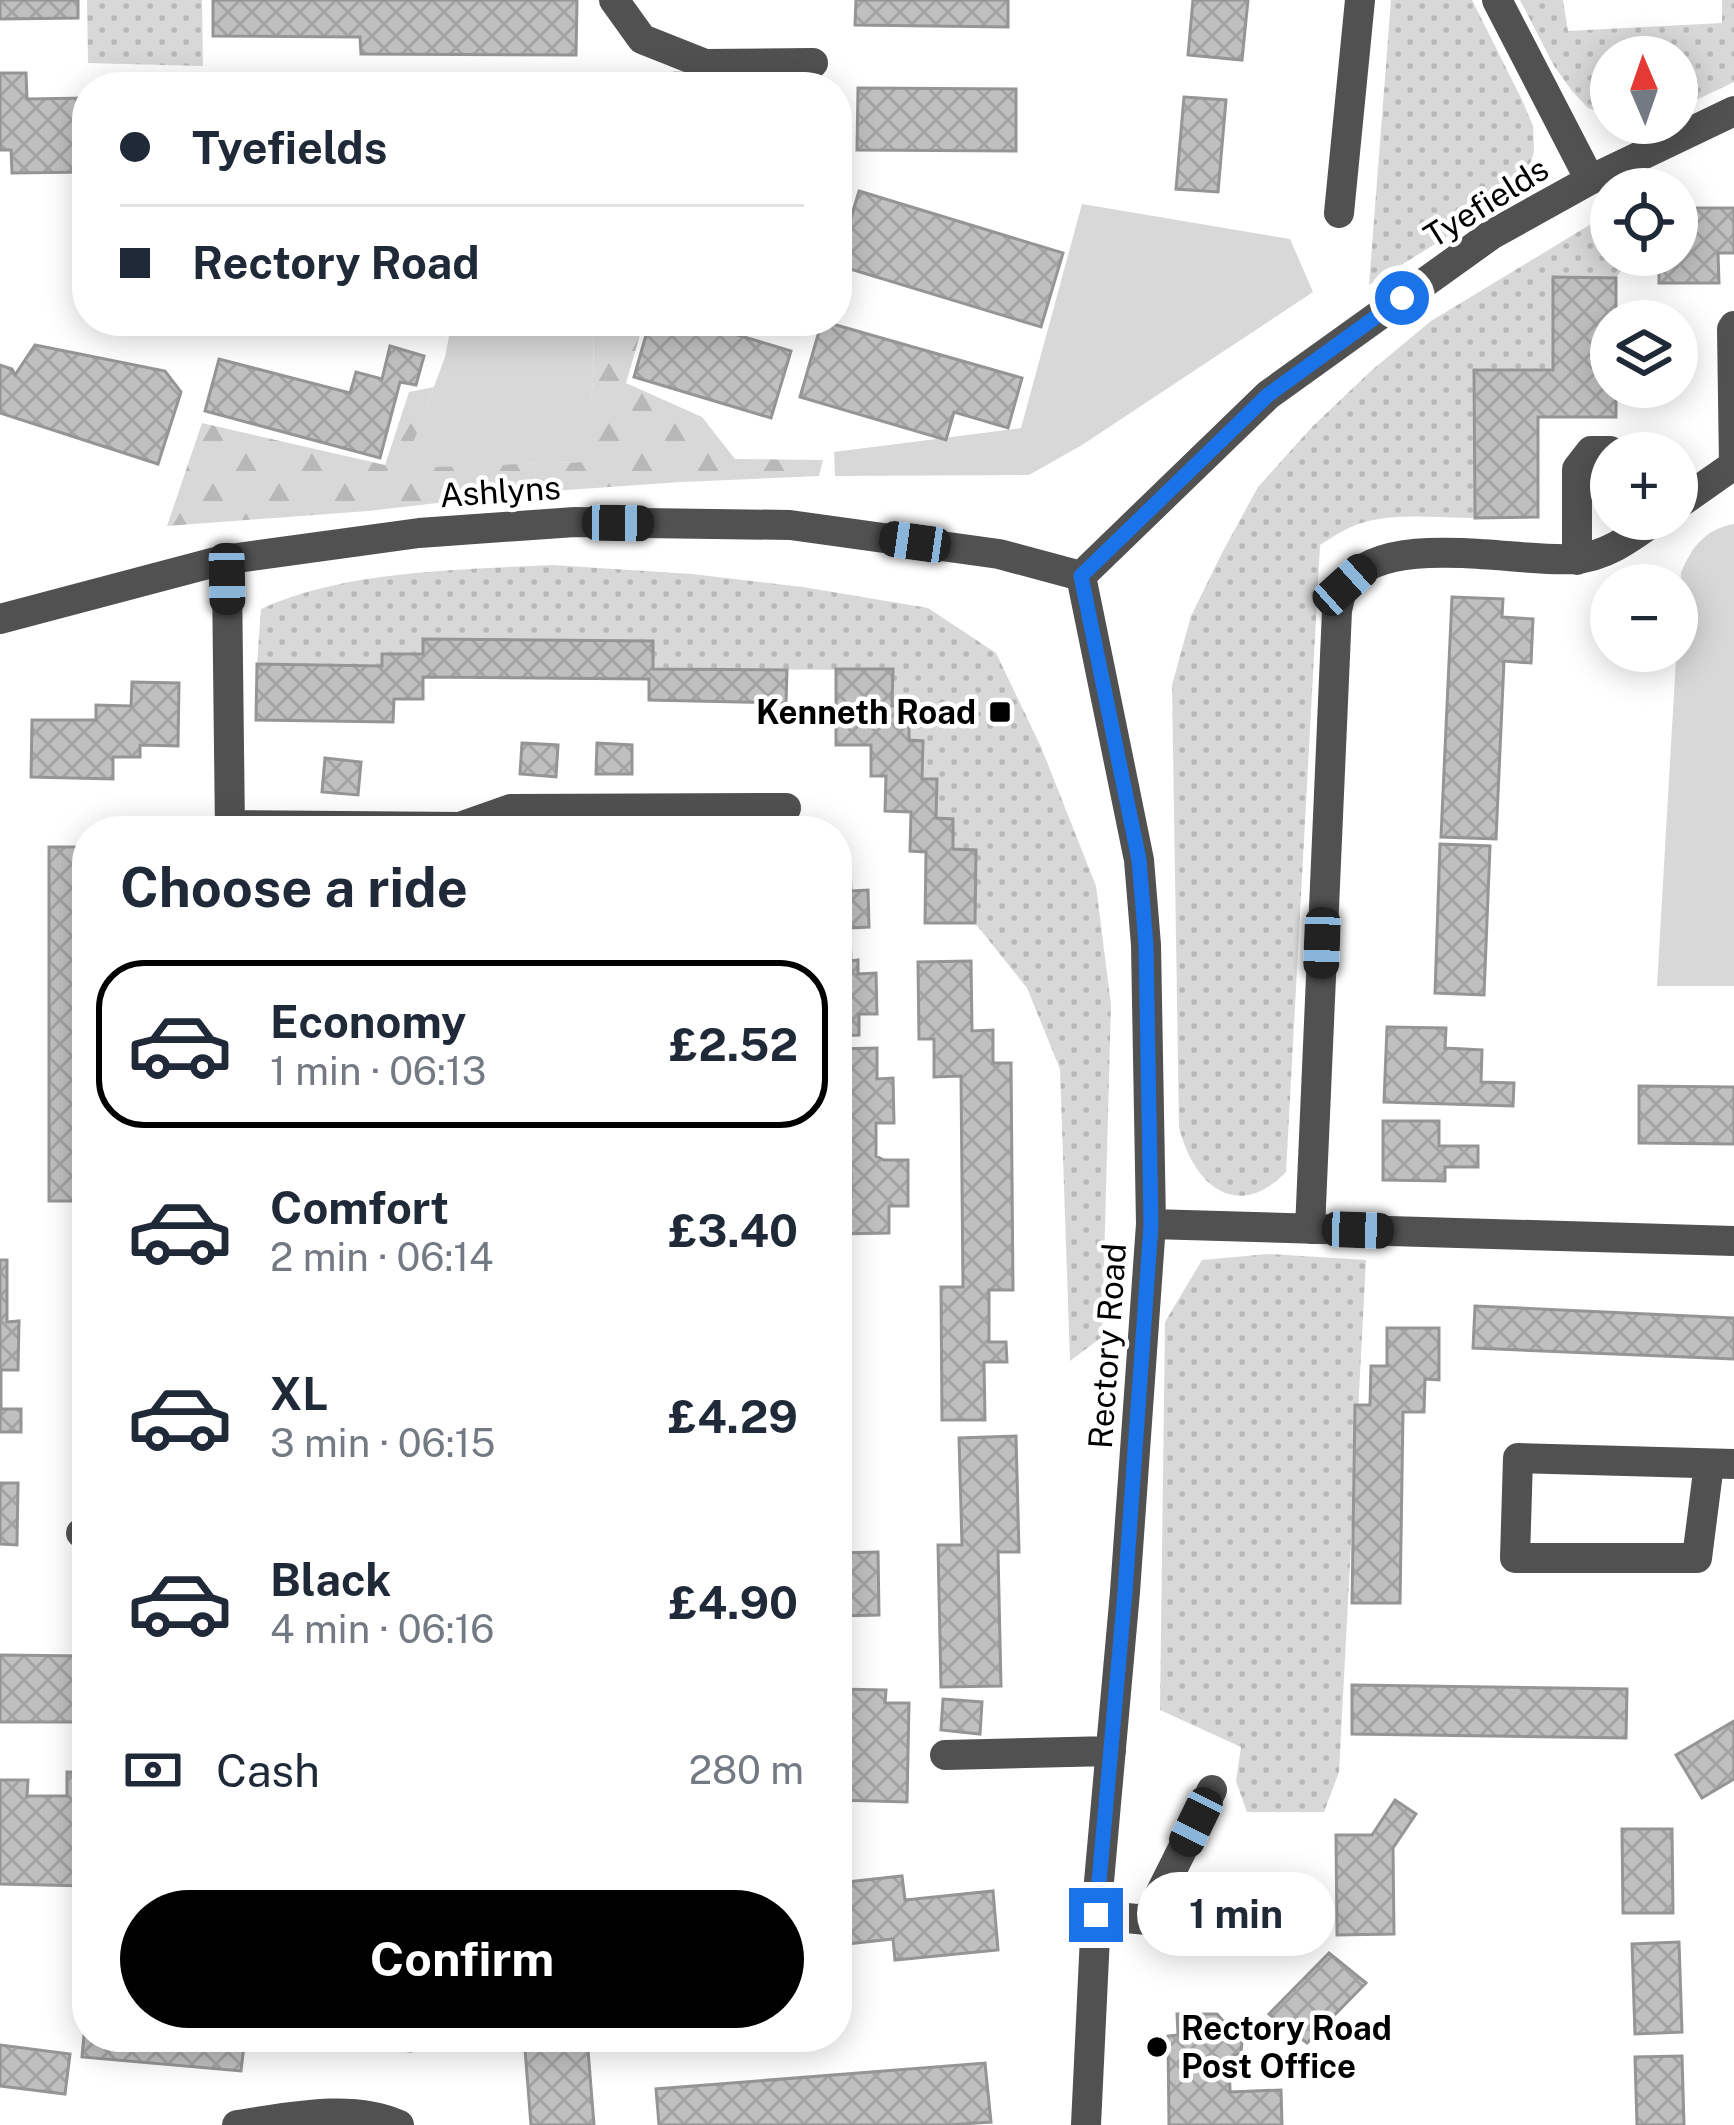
<!DOCTYPE html>
<html lang="en">
<head>
<meta charset="utf-8">
<style>
  :root { --surface:#fff; --page:#f2f2f3; --text:#1f2937; --muted:#747a83; --line:#e0e1e3; --accent:#000 }
  body { margin:0; font-family:"Public Sans",sans-serif; background:var(--page); color:var(--text); height:100vh; display:flex; flex-direction:column; font-size:45px; white-space:nowrap }
  * { box-sizing:border-box; margin:0 }
  p { font-size:39px; color:var(--muted) }
  .icon { flex:none; width:66px; height:66px; fill:none; stroke:currentColor; stroke-width:2; stroke-linecap:round; stroke-linejoin:round }
  .map { position:relative; flex:1; overflow:hidden }
  .panel { position:absolute; left:72px; top:816px; width:780px; height:1236px; display:flex; flex-direction:column; background:var(--surface); border-radius:48px; box-shadow:0 6px 30px #0003 }
  .panel>* { flex:none }
  .banner { position:absolute; left:72px; top:72px; width:780px; height:264px; border-radius:48px; box-shadow:0 6px 30px #0003; display:grid; align-content:center; height:264px; padding:0 48px; background:var(--surface) }
  .needle { width:78px; rotate:358deg }
  .tools { position:absolute; left:1590px; top:36px; display:grid; gap:24px }
  .tools a { display:grid; place-items:center; width:108px; height:108px; border-radius:50%; background:var(--surface); box-shadow:0 6px 30px #0003; font-size:60px }
  .end { position:absolute; width:54px; height:54px; margin:-27px; border:15px solid #1a73e8; background:#fff; box-shadow:0 0 0 6px #fff }
  .from { border-radius:50% }
  .bubble { position:absolute; height:84px; border-radius:42px; background:var(--surface); box-shadow:0 6px 30px #0003; font-size:39px; font-weight:700; line-height:84px; text-align:center }
  .car { position:absolute; width:36px; height:72px; margin:-36px -18px; border-radius:15px; box-shadow:0 0 9px 3px #0007; background:linear-gradient(#222 24%,#8ab4d8 0 40%,#222 0 76%,#8ab4d8 0 86%,#222 0) }
  .banner b { display:flex; align-items:center; gap:42px; height:114px; font-size:45px }
  .banner b+b { border-top:3px solid var(--line) }
  .banner i { width:30px; height:30px; background:var(--text) }
  ul { padding:0; list-style:none }
  li { display:flex; align-items:center; gap:36px; height:168px; margin:0 24px 18px; padding:0 24px; border:6px solid transparent; border-radius:48px }
  li div { flex:1 }
  li b { display:block; font-size:45px }
  li em { font-style:normal; font-weight:700 }
  li.selected { border-color:var(--accent) }
  li>.icon { width:108px; height:108px; stroke-width:1.5 }
  h2 { padding:0 48px; font-size:54px; line-height:144px }
  .pay { display:flex; align-items:center; gap:30px; height:132px; padding:0 48px; font-size:45px }
  .pay p { margin-inline-start:auto }
  .action { display:flex; gap:24px; margin-top:auto; padding:24px 48px }
  .action a { flex:1; height:138px; border-radius:72px; background:var(--accent); color:#fff; font-size:48px; font-weight:700; line-height:138px; text-align:center }
  .map>svg:first-child { display:block }
</style>
</head>
<body>
<div class="map">
<svg width="1734" height="2125" viewBox="0 0 1734 2125">
  <defs>
    <pattern id="grass-dots" width="8" height="8" patternUnits="userSpaceOnUse" patternTransform="scale(3)"><rect width="8" height="8" fill="#d8d8d8"/><path d="M2 2h.1M6 6h.1" fill="none" stroke="#b8b8b8" stroke-width="1.8" stroke-linecap="round"/></pattern>
    <pattern id="forest-firs" width="22" height="20" patternUnits="userSpaceOnUse" patternTransform="scale(3)"><rect width="22" height="20" fill="#d8d8d8"/><path d="M5 1l3.5 6h-7zM16 11l3.5 6h-7z" fill="#b8b8b8"/></pattern>
    <pattern id="building-cross-hatch" width="8" height="8" patternUnits="userSpaceOnUse" patternTransform="scale(3)"><rect width="8" height="8" fill="#c0c0c0"/><path d="M0 0l8 8M0 8l8-8" fill="none" stroke="#a3a3a3"/></pattern>
  </defs>
  <rect width="100%" height="100%" fill="#fff"/>
  <path fill="url(#grass-dots)" d="M87,0H202L203,66L88,63Z
    M1391,0H1472L1523,102L1533,126L1534,152L1527,174L1511,194L1490,210L1369,285Z
    M1520,0H1563L1568,31L1722,23V0H1734V82L1677,109V57H1611V117L1588,108L1572,91L1554,66Z
    M1611,212V255H1632L1616,278L1553,277V370L1474,371L1475,518C1439,518 1399,513 1365,522C1349,526 1334,536 1320,545L1286,1172C1236,1223 1193,1184 1179,1127L1172,685L1191,616L1222,553L1258,487L1312,427L1372,370L1431,321Z
    M552,565L692,574L803,587L928,608L996,653L1041,747L1096,886L1111,1005L1102,1337L1070,1361L1060,1069L1027,988L975,923L976,851L953,849V819L936,818L937,780L922,779L923,741L909,740V706H892V670L653,669L652,641L424,639L423,654H383L382,666L257,664L261,609C346,570 458,570 552,565Z
    M1268,1254L1366,1260L1339,1772L1324,1812H1247L1236,1781L1241,1747L1160,1710L1165,1322L1202,1260Z"/>
  <path fill="url(#forest-firs)" d="M594,321H644L626,383L702,417L735,459L823,460L819,476L681,482L524,493L368,511L167,526L202,423L385,465L409,392L434,387L405,467L583,462L593,382Z"/>
  <path fill="#d8d8d8" d="M673,71L824,72L815,87H668Z
    M1082,204L1290,239L1313,292L1082,445L1029,475L835,476L834,452L1021,428Z
    M452,321H594L593,382L584,462L404,468L445,357Z
    M1734,524V986H1657L1681,573C1691,548 1705,529 1734,524Z"/>
  <path fill="url(#building-cross-hatch)" stroke="#959595" stroke-width="3" d="M0,0H78V18L0,19Z
    M213,0H577L576,55L361,54L360,37L213,36Z
    M856,0H1008V27L855,25Z
    M1193,0H1248L1242,60L1188,55Z
    M0,73H26L27,99L87,98V172L12,173L11,150H0Z
    M858,88L1016,89V151L857,150Z
    M1184,97L1226,100L1218,192L1176,189Z
    M859,191L1063,253L1041,327L837,265Z
    M1677,208H1734V253H1718L1719,283H1659V255H1677Z
    M1553,277L1616,278V321H1611V387H1616V417H1538V517L1475,518L1474,370H1553Z
    M650,321H691L791,351L771,418L634,377Z
    M822,321L1022,378L1008,428L954,412L946,440L800,397Z
    M35,345L165,371L181,392L158,464L0,413V365L12,369L15,375Z
    M390,346L424,356L416,385L400,382L380,458L205,411L219,359L350,393L356,372L382,379Z
    M1452,597L1503,599L1502,617L1533,619L1531,663L1504,661L1496,839L1441,837Z
    M423,639L653,641V669L787,670L786,703L649,700V679L423,677V699H394L393,722L256,720L257,664L382,666V654H423Z
    M836,669H893L892,706H909V740L923,741L922,779H937L936,818L953,819V849L976,850L975,923H925L926,852L910,851L911,812L885,811L886,776H871V745H836Z
    M132,682L179,683L178,746L140,745V757H113V779L31,777L32,720H96V705L131,706Z
    M522,743L558,745L556,777L520,774Z
    M597,743L632,745V774H596Z
    M325,758L361,762L358,795L322,792Z
    M1440,844L1490,846L1484,995L1435,993Z
    M49,847H87V1201H49Z
    M850,866L851,891L868,890L869,927L850,928L851,961L858,960V974L876,973L877,1014H859V1035L837,1036V867Z
    M971,961L972,1031L993,1030V1063H1011L1013,1290H989V1342H1006L1007,1362H984L985,1420H942L941,1287H963L961,1076L934,1077V1039H919L918,962Z
    M1387,1027L1446,1028L1445,1048L1482,1050L1481,1082L1514,1083L1513,1106L1384,1102Z
    M877,1048V1079L893,1078L894,1123H876V1156L884,1160H908V1206H889V1233L837,1234V1198L851,1197V1174H837V1113H850V1088L837,1089V1049Z
    M1639,1086L1734,1087V1144L1639,1143Z
    M1383,1121H1439V1146H1478V1167H1445V1181L1383,1180Z
    M0,1260H7V1322L19,1321L18,1370H1V1409H21V1432H0Z
    M1475,1306L1734,1318V1359L1473,1348Z
    M1387,1328H1439V1380L1425,1379L1424,1412H1403L1400,1603H1352L1355,1405H1370L1371,1366H1387Z
    M1016,1436L1019,1552H998L1001,1686L941,1687L938,1545H962L959,1438Z
    M0,1483H18L17,1545L0,1544Z
    M878,1552L879,1615L837,1616V1553Z
    M84,1631H87V1722H0V1655L84,1656Z
    M1352,1685L1627,1689L1626,1738L1352,1734Z
    M837,1689L886,1690L885,1703H909L907,1802L837,1800Z
    M943,1699L982,1702L980,1734L941,1730Z
    M1734,1721V1779L1702,1798L1676,1755Z
    M67,1772H87V1886L0,1884V1780H28L27,1796H67Z
    M1395,1800L1416,1814L1393,1848L1394,1934L1337,1935L1336,1835H1372Z
    M1622,1829H1672L1673,1913H1623Z
    M902,1876L905,1900L993,1891L998,1950L895,1960L893,1939L837,1945V1883Z
    M1679,1942L1682,2032L1635,2034L1632,1944Z
    M1329,1953L1366,1983L1307,2043L1269,2014Z
    M86,2013L87,2037H245L241,2071L82,2057Z
    M1177,2014H1217L1242,2042L1241,2053L1229,2057L1230,2092L1281,2090L1282,2125H1169L1168,2036L1178,2035Z
    M290,2037H413L411,2051Z
    M524,2037H587L594,2125H531Z
    M0,2045L70,2054L65,2094L0,2086Z
    M1682,2056L1684,2125H1637L1635,2057Z
    M985,2063L991,2122L948,2125H659L656,2089Z"/>
  <g fill="none" stroke-linecap="round" stroke-linejoin="round">
    <path stroke="#515151" stroke-width="30" d="M614,0L642,39L705,64L813,63
      M1497,0L1590,180
      M1339,213L1360,0
      M1734,465L1732,329L1734,326
      M1677,505L1734,465
      M223,560L227,579L230,831
      M1577,560V469L1591,451H1610
      M1081,576L1139,860L1146,945L1151,1224L1125,1592L1096,1915L1086,2125
      M1081,576L1268,395L1491,235L1590,180L1734,111
      M0,619L223,560L419,533L575,522L790,525L999,554L1081,576
      M231,825L460,827L511,809L786,808
      M1151,1224L1734,1241
      M1310,1229L1337,610C1339,602 1341,590 1346,584C1386,530 1514,563 1574,559C1606,557 1632,537 1657,519
      M1709,1464L1697,1558H1515L1518,1458L1734,1464
      M81,1533H87
      M945,1755L1111,1751
      M1096,1915L1147,1920L1212,1790
      M237,2125C287,2118 351,2103 399,2125"/>
  </g>
  <g fill="none" stroke-linecap="round" stroke-linejoin="round">
    <path stroke="#1a73e8" stroke-width="15" d="M1096,1915L1125,1592L1151,1225L1146,945L1139,860L1081,576L1268,395L1402,298"/>
  </g>
  <g fill="#000" stroke="#fff" stroke-width="4.5">
    <rect x="988" y="700" width="24" height="24" rx="6"/>
    <circle cx="1157" cy="2047" r="12"/>
  </g>
  <g text-anchor="middle" stroke-width="9" stroke-linejoin="round" paint-order="stroke">
    <g font-size="33" fill="#000" stroke="#fff">
      <text transform="translate(1486 202) rotate(-32)" y="12">Tyefields</text>
      <text transform="translate(500 491) rotate(-4)" y="12">Ashlyns</text>
      <text transform="translate(1107 1346) rotate(-86)" y="12">Rectory Road</text>
    </g>
    <g font-size="33" font-weight="bold" fill="#000" stroke="#fff" text-anchor="end">
      <text x="976" y="724">Kenneth Road</text>
      <text x="1181" y="2040" text-anchor="start">Rectory Road<tspan x="1181" dy="38">Post Office</tspan></text>
    </g>
  </g>
</svg>
<div class="tools">
<a><svg class="needle" viewBox="-14 -14 28 28"><path d="M0-13l5 13h-10z" fill="#e53935"/><path d="M0 13l5-13h-10z" fill="#747a83"/></svg></a>
<a><svg class="icon" aria-label="locate" viewBox="0 0 24 24"><circle cx="12" cy="12" r="6"/><path d="M12 2v4M12 18v4M2 12h4M18 12h4"/></svg></a>
<a><svg class="icon" aria-label="layers" viewBox="0 0 24 24"><path d="M12 4l9 5-9 5-9-5zM3 14l9 5 9-5"/></svg></a>
<a>+</a>
<a>−</a>
</div>
<i class="end from" style="left:1402px;top:298px"></i>
<i class="end" style="left:1096px;top:1915px"></i>
<div class="bubble" style="left:1137px;top:1872px;width:198px">1 min</div>
<i class="car" style="left:618px;top:523px;rotate:91deg"></i>
<i class="car" style="left:915px;top:542px;rotate:278deg"></i>
<i class="car" style="left:227px;top:579px;rotate:179deg"></i>
<i class="car" style="left:1345px;top:585px;rotate:48deg"></i>
<i class="car" style="left:1322px;top:943px;rotate:182deg"></i>
<i class="car" style="left:1358px;top:1230px;rotate:92deg"></i>
<i class="car" style="left:1196px;top:1822px;rotate:206deg"></i>
<div class="banner">
<b><i class="from"></i>Tyefields</b>
<b><i></i>Rectory Road</b>
</div>
<section class="panel">
<h2>Choose a ride</h2>
<ul>
<li class="selected"><svg class="icon" aria-label="car" viewBox="0 0 24 24"><path d="M5 17H2v-5l4-1 3-4h7l3 4 3 1v5h-3M9 17h6M6 11h13"/><circle cx="7" cy="17" r="2"/><circle cx="17" cy="17" r="2"/></svg><div><b>Economy</b><p>1 min · 06:13</p></div><em>£2.52</em></li>
<li><svg class="icon" aria-label="car" viewBox="0 0 24 24"><path d="M5 17H2v-5l4-1 3-4h7l3 4 3 1v5h-3M9 17h6M6 11h13"/><circle cx="7" cy="17" r="2"/><circle cx="17" cy="17" r="2"/></svg><div><b>Comfort</b><p>2 min · 06:14</p></div><em>£3.40</em></li>
<li><svg class="icon" aria-label="car" viewBox="0 0 24 24"><path d="M5 17H2v-5l4-1 3-4h7l3 4 3 1v5h-3M9 17h6M6 11h13"/><circle cx="7" cy="17" r="2"/><circle cx="17" cy="17" r="2"/></svg><div><b>XL</b><p>3 min · 06:15</p></div><em>£4.29</em></li>
<li><svg class="icon" aria-label="car" viewBox="0 0 24 24"><path d="M5 17H2v-5l4-1 3-4h7l3 4 3 1v5h-3M9 17h6M6 11h13"/><circle cx="7" cy="17" r="2"/><circle cx="17" cy="17" r="2"/></svg><div><b>Black</b><p>4 min · 06:16</p></div><em>£4.90</em></li>
</ul>
<div class="pay"><svg class="icon" aria-label="cash" viewBox="0 0 24 24"><path d="M3 7h18v10H3z"/><circle cx="12" cy="12" r="2"/></svg>Cash<p>280 m</p></div>
<div class="action"><a>Confirm</a></div>
</section>
</div>
</body>
</html>
